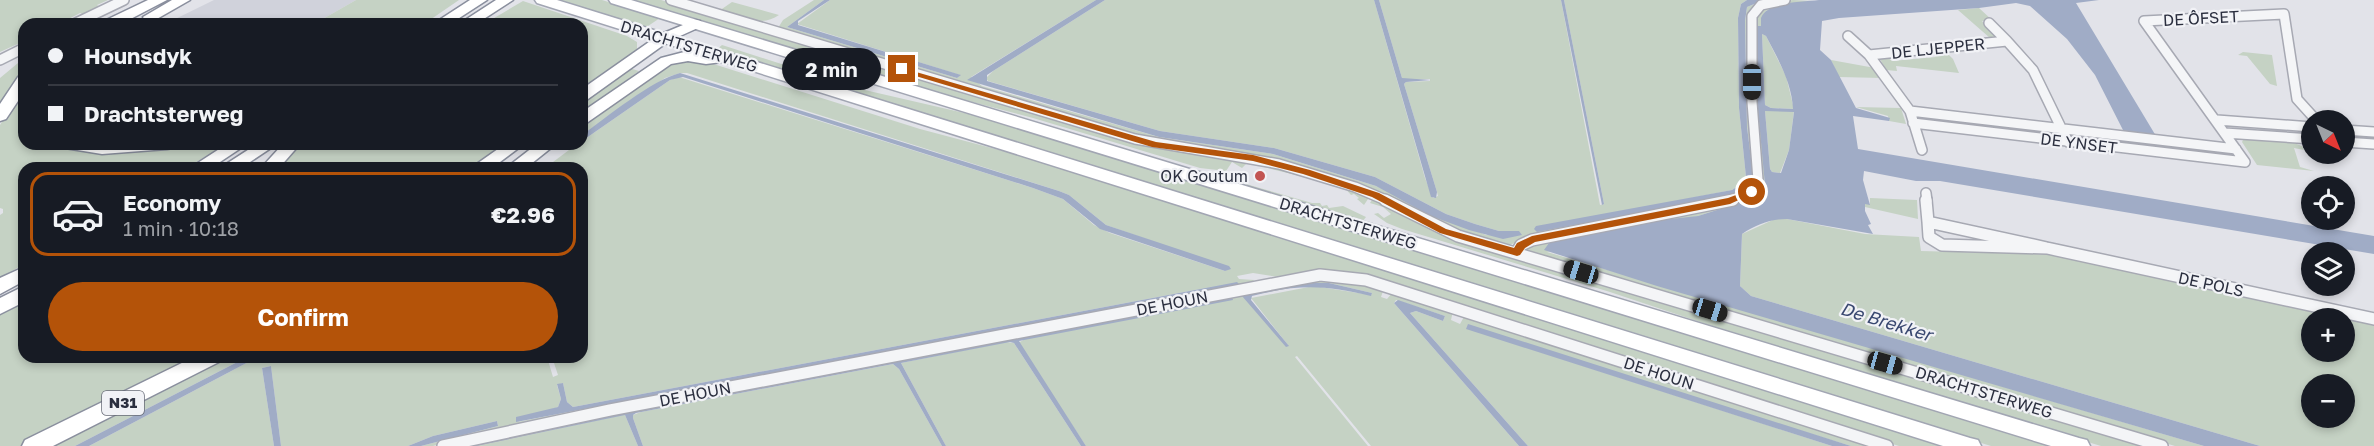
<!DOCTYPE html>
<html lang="en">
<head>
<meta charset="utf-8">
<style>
  :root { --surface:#171b24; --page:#242831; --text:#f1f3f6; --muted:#9ea1a6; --line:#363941; --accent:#b45309 }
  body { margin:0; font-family:"Golos Text",sans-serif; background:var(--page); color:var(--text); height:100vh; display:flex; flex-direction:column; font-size:22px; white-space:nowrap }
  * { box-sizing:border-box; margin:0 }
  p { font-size:20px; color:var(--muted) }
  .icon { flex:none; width:33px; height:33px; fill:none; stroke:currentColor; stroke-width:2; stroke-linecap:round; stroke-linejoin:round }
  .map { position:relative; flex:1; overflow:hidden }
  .sheet { position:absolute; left:18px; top:162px; width:570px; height:201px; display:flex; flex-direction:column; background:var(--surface); border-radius:18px; box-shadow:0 3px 9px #0003 }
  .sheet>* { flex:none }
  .hud { position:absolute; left:18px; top:18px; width:570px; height:132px; border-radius:18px; box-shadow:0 3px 9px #0003; display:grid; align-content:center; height:132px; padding:0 30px; background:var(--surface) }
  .needle { width:39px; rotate:137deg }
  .controls { position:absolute; left:2301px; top:110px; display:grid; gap:12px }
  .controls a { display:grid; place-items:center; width:54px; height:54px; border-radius:50%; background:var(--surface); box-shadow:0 3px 9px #0003; font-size:30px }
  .end { position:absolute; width:27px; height:27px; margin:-14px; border:8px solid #b45309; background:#fff; box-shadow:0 0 0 3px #fff }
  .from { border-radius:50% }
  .bubble { position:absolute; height:42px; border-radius:21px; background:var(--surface); box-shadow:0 3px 9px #0003; font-size:20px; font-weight:700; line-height:42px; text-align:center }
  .car { position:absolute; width:18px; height:36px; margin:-18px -9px; border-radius:8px; box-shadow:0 0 4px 2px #0007; background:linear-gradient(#222 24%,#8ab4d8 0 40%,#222 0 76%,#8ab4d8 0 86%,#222 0) }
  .hud b { display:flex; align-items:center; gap:21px; height:57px; font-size:22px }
  .hud b+b { border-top:2px solid var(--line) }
  .hud i { width:15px; height:15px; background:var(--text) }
  ul { padding:10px 0 0; list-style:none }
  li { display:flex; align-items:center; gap:18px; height:84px; margin:0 12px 9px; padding:0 18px; border:3px solid transparent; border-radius:18px }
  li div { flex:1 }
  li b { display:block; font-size:22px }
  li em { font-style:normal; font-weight:700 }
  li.active { border-color:var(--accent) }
  li>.icon { width:54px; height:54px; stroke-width:1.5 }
  .action { display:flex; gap:12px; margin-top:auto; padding:12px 30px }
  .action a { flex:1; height:69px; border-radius:36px; background:var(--accent); color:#fff; font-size:24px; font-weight:700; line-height:69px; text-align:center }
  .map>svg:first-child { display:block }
</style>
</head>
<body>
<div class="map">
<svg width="2374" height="446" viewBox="0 0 2374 446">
  <rect width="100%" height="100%" fill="#e2e3e9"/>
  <path fill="#d0d2db" d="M214,0H356L314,24H165Z"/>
  <path fill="#c5d2c4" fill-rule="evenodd" d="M0,0H108L97,5L100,7V9L95,8L89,11L92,13L72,24H64L84,15L80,13L59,24H24V41L0,52Z
    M356,0H459L424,24H314Z
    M554,0H602L660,18L645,28Z
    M631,0H661L1144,145L1262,163L1341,186L1247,163L1242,168L1232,162L1226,171L1200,168L1033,118L915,87Z
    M814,0H824L787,27L957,78L960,75L797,24L830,0H1096L971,77L982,86L1159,137L1273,154L1376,186L1486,235L1514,231H1499L1475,224L1446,214L1375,177L1274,148L1160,131L988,81L986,78L993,71L1105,0H1374L1425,178L1433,198L1438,196L1437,192L1404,84L1406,82L1430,81V79L1406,80L1402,78L1379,0H1561L1600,205L1604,204L1564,0H1747L1741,4L1738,18L1739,108L1746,177L1744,182L1732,190L1534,229L1745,189L1752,181L1753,174L1747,127L1745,21L1747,7L1764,0L1756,6V171L1750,190L1530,238L1506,246L1445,228L1360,186L1157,142L778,28L783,20Z
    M1793,0L1812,1L1782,5L1766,11L1761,26L1757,27L1765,185L1758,197L1698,216L1547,252L2204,446H2175L1528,251L1526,247L1753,193L1757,12L1778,2Z
    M523,1L627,36L637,42V50L582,91V24H484Z
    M732,2L779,15C760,28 740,17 719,11Z
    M1979,8L1992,20L1982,21L1997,38H1990L1958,10Z
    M1762,34L1766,36L1786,76L1794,109L1771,108L1765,105Z
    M722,45L856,88L986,118L2059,446H1991L716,50Z
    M1944,50L1953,59L1959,73L1896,66L1897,71L1886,70L1880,59L1886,56L1892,61L1936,57L1931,52Z
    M2243,52L2272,55L2277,86L2270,84L2247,56L2238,55Z
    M24,58V77L0,108V78Z
    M682,60L704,61L920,129L1037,160L1949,446H1899L1367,277L1284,278L1253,273L1237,276L1239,279L1254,280L1249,286L466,437L433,446H421L498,426L497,421L433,436L408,446H281L271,366L262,368L274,446H89L258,357H547L553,377L558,375L552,357H582V168H545L577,144H582V141L670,80L679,77L1033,188L1063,199L1094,225L1110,233L1225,271L1230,268L1106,225L1069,195L1059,191L687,73H680L665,78L582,135V125L660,68ZM1232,283L517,422L558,407L561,399L557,385L563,383L567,402L573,407Z
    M1831,60L1875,68L1882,78L1839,77Z
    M629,68L639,71L582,113V102Z
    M24,87V144H59L73,148L227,144L186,168H24V264L0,278V215L3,213V209L0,208V125Z
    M1856,107L1901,108L1906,124L1889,121L1888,116Z
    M1765,111H1794L1789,150L1780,173L1772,172L1770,169Z
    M2244,138L2291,142L2302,146L2304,150L2294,148L2300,167L2314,171L2257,165L2242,142Z
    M296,144H508L474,168H274Z
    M1225,178L1312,203H1320L1322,206L1327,205L1329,208L1343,206L1366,217L1362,222L1221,180Z
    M1344,187L1378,200L1428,228L1451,237L2147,446H2101L1778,348L1610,292L1402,229L1387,223L1374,214L1378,213L1384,218L1391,214L1383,207L1370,203L1372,200L1368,199L1364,205L1357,199L1359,198L1354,194L1351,195Z
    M1870,198L1917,200L1918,219L1865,207V204H1870Z
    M1775,219H1787L1865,234L1919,237L1921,251L2066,255L2374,322V446H2260L1751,296L1740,286L1742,234ZM2312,318H2344V351H2312ZM2312,384H2344V417H2312Z
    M1308,279H1350L1383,291L1381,297L1387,299L1393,292L1453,311L1451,320L1460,324L1465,315L1875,446H1851L1466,328L1832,446H1528L1410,313L1416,311L1443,321L1445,316L1396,300L1394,303L1519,446H1371L1297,356L1295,357L1368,446H1086L1018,343L1027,338L1232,300L502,434ZM1329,283L1372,293L1371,295L1314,286L1251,298L1288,345L1286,346L1246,298L1256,292Z
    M24,300V357H205L24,446H0V315Z
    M1005,342L1014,343L1081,446H946L901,363Z
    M228,357H247L75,446H53Z
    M893,364L899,369L942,446H643L633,418V415L641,412Z
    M625,415L638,446H476L622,415Z"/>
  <path fill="#a0acc6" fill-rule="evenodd" d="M824,0H830L798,21V25L961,75L957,78L787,27Z
    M1096,0H1105L993,71L987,75V81L1160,131L1274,148L1375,177L1446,214L1475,224L1499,231H1519L1522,235L1503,239L1469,230L1431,216L1376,186L1273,154L1159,137L967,80Z
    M1374,0H1379L1402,78L1431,80L1406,82L1404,84L1437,192L1436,198L1431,197Z
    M1561,0H1564L1604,204L1602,205Z
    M1747,0H1764L1747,7L1745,21L1747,127L1753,174L1749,185L1728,196L1537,232L1534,229L1536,226L1732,190L1744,182L1746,177L1739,108L1738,18L1741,4Z
    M1819,0H2099L2076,3L2156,136L2124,132L2095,75L2067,39L2030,6L2016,3L1979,8L1839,18L1822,21L1820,50L1831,60L1856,108L1890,118L1889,121L1853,116L1858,149L2374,236V254L1940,181H1916L1864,171L1863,180L1870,205L1865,204V211L1871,224L1868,225L1873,234L1787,219C1770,219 1756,225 1742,234L1740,286L1751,296L2260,446H2204L1657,286L1544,250L1549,243L1565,237L1652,221L1698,216L1758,197L1765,185L1757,99V26H1761V18C1768,1 1803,2 1819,0ZM1762,34L1766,36C1778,59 1792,83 1793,109L1771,108L1765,105ZM1765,111L1794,112L1789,150L1781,173L1772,172L1770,169Z
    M680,73L1059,191L1069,195L1106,225L1229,266L1231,269L1225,271L1100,229L1063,199L1033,188L683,77L670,80L582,141V135C607,117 652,80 680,73Z
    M1232,283L1237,282L1239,284L516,422V417L558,407L561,399L557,384L563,383L567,402L573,407Z
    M1313,283H1329L1372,293L1371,296C1325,285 1298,284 1252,296L1251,300L1289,346L1286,347L1242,296Z
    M1232,297L1233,300L1019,341L1086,446H1081L1014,343L1010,342L901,363L946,446H942L899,369L893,364L636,413L633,415V418L643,446H638L625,415L476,446H459L641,408Z
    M1398,300L1445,316L1443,321L1416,311L1410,313L1528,446H1519L1394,303Z
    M1468,324L1851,446H1832L1466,329Z
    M247,357H258L89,446H75Z
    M271,366L281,446H274L262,368Z
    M497,421L498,426L421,446H408L433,436Z"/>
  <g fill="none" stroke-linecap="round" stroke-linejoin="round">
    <g stroke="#a7a9b3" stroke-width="12">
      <path id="minor-far1" d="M671,0L1135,139L1279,164L1355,187L1388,201
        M1989,23L2007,41
        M74,24L124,0
        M1848,36L1869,55
        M0,60L24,48
        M1910,111L2236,149
        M2217,120L2312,127
        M1913,123L2245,162
        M2344,130L2374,132
        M2225,133L2312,139
        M2344,142L2374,144
        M1922,150L1910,111L1869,55L2007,41L2033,70L2068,142
        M2245,162L2144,21L2284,14L2297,99L2316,120
        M1926,193L1927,201
        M1728,201L1752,192L1758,180L1752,102V16L1761,5L1785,0"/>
    </g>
    <g stroke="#a7a9b3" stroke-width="14">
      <path id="minor" d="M1385,200L1458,236L2162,446
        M1926,200L1928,222
        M1928,222L2047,248L1942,245L1929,237Z
        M2047,248L2374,319
        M1517,252L1521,245L1532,240L1733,200
        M443,446L610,410L1320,275L1366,280L1887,446"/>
    </g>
    <g stroke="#a2a6b3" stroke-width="3">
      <path id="primary" d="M535,0H557L1970,438L1978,440L1981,446H1943L537,3Z
        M609,0H631L2079,438L2087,440L2090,446H2051L611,3Z"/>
    </g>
    <g stroke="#8a8f9e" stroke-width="3">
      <path id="trunk" d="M148,0H167L121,24H102L104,21Z
        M172,0H190L155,20H145L143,17Z
        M470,0H487L450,24H433Z
        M496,0H513L476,24H459Z
        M695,20L700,21L702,24L700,27L669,41L588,99L582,101V89L659,35Z
        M688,51C699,53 723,51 730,57L722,62L706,64L688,61L671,64L588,122L582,124V112L661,58Z
        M24,75V92L6,119L0,121V104L18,77Z
        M63,144H175L173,148L167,149L102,154L65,148Z
        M227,144H247L211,168H190Z
        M257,144H277L241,168H220Z
        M283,144H300L279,168H261Z
        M505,144H524L492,168H471Z
        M537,144H556L526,168H506Z
        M24,267V281L0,294V278Z
        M24,286V302L0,314V298Z
        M194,357H222L219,362L53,446H22L25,440Z"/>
    </g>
    <use href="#minor-far1" stroke="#f4f5f7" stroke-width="9"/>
    <use href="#minor" stroke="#f4f5f7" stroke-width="11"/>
    <use href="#primary" fill="#fff" fill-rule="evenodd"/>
    <use href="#trunk" fill="#fff" fill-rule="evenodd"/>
  </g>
  <path fill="#b45309" d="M899,67L1156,142L1253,155L1310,170L1379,193L1446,229L1514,248L1517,243L1532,236L1728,198L1752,189L1756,192L1730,204L1535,242L1525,248L1520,255L1517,256L1440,233L1372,197L1303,174L1253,161L1152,147L899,71Z"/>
  <circle fill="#c25452" stroke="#f1f2f6" stroke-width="2" cx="1260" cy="176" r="6"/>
  <g text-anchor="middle" stroke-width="4.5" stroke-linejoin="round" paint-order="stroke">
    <rect fill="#f1f2f6" stroke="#666a76" stroke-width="1.5" x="102" y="391" width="42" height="24" rx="4.5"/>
    <g font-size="15" font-weight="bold" fill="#2b2f3f">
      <text x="123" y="408">N31</text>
    </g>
    <g font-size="16" fill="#2b2f3f" stroke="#f1f2f6">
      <text transform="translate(2201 18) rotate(-3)" y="6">DE ÔFSET</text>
      <text transform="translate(689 46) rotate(17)" y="6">DRACHTSTERWEG</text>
      <text transform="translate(1938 48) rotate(-6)" y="6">DE LJEPPER</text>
      <text transform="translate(2079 143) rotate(7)" y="6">DE YNSET</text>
      <text transform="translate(1348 223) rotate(17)" y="6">DRACHTSTERWEG</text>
      <text transform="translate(2211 284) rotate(12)" y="6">DE POLS</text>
      <text transform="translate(1172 303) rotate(-11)" y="6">DE HOUN</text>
      <text transform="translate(1659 373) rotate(18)" y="6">DE HOUN</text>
      <text transform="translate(1984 392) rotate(17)" y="6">DRACHTSTERWEG</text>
      <text transform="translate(695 394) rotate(-11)" y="6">DE HOUN</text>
    </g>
    <g font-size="16" fill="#2b2f3f" stroke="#f1f2f6" text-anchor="end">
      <text x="1248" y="182">OK Goutum</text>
    </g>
    <g font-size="18" font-style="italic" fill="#394870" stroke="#f1f2f6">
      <text transform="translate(1886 322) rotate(17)" y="6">De Brekker</text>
    </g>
  </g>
</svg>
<div class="controls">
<a><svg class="needle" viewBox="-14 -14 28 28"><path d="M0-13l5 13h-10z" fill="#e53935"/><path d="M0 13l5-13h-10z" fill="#9ea1a6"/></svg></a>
<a><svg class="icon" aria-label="locate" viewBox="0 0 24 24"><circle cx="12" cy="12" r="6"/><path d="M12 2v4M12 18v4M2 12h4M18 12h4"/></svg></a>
<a><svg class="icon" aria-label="layers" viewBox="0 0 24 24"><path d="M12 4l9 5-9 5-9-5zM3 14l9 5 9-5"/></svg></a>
<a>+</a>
<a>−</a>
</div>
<i class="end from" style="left:1752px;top:192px"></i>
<i class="end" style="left:902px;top:69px"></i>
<div class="bubble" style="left:782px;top:48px;width:99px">2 min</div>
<i class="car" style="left:1752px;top:82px;rotate:180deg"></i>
<i class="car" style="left:1581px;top:272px;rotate:287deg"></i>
<i class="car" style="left:1710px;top:310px;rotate:107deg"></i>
<i class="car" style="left:1885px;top:363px;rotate:106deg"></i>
<div class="hud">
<b><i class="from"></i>Hounsdyk</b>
<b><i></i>Drachtsterweg</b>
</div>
<section class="sheet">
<ul>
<li class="active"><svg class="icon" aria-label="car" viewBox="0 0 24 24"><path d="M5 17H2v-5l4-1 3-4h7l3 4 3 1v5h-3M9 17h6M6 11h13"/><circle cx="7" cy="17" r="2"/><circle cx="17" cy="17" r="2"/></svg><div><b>Economy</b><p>1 min · 10:18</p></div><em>€2.96</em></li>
</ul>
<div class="action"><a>Confirm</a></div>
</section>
</div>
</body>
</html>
